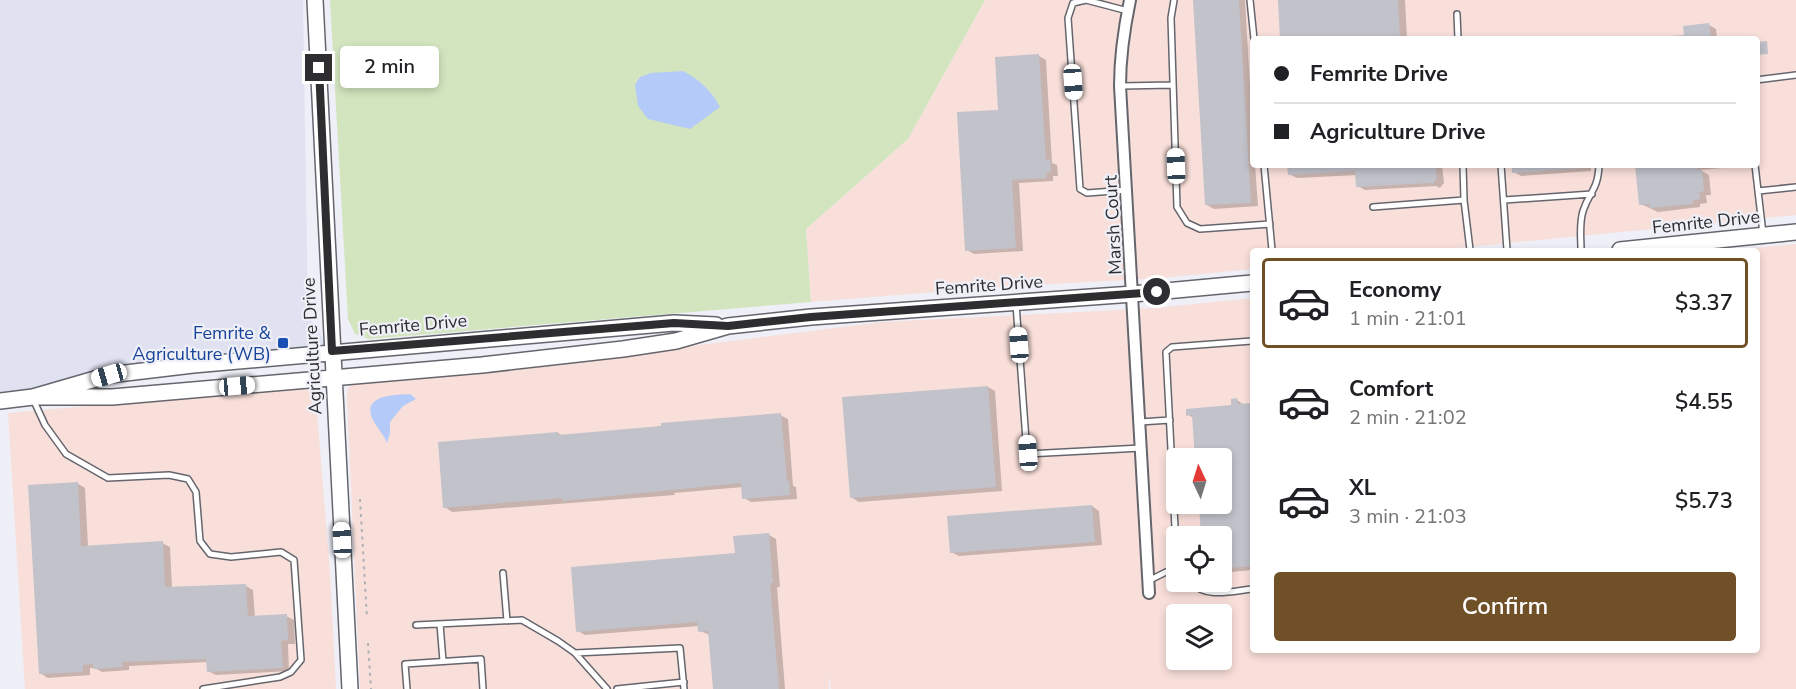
<!DOCTYPE html>
<html lang="en">
<head>
<meta charset="utf-8">
<style>
  :root { --surface:#fff; --page:#f6f6f6; --text:#202124; --muted:#757577; --line:#e0e0e0; --accent:#705026 }
  body { margin:0; font-family:"Nunito Sans",sans-serif; background:var(--page); color:var(--text); height:100vh; display:flex; flex-direction:column; font-size:22px; white-space:nowrap }
  * { box-sizing:border-box; margin:0 }
  p { font-size:20px; color:var(--muted) }
  .icon { flex:none; width:33px; height:33px; fill:none; stroke:currentColor; stroke-width:2; stroke-linecap:round; stroke-linejoin:round }
  .map { position:relative; flex:1; overflow:hidden }
  .sheet { position:absolute; left:1250px; top:248px; width:510px; height:405px; display:flex; flex-direction:column; background:var(--surface); border-radius:6px; box-shadow:0 3px 9px #0003 }
  .sheet>* { flex:none }
  .guide { position:absolute; left:1250px; top:36px; width:510px; height:132px; border-radius:6px; box-shadow:0 3px 9px #0003; display:grid; align-content:center; height:132px; padding:0 24px; background:var(--surface) }
  .needle { width:39px; rotate:356deg }
  .controls { position:absolute; left:1166px; top:448px; display:grid; gap:12px }
  .controls a { display:grid; place-items:center; width:66px; height:66px; border-radius:6px; background:var(--surface); box-shadow:0 3px 9px #0003; font-size:30px }
  .end { position:absolute; width:27px; height:27px; margin:-14px; border:8px solid #2e2e31; background:#fff; box-shadow:0 0 0 3px #fff }
  .from { border-radius:50% }
  .bubble { position:absolute; height:42px; border-radius:6px; background:var(--surface); box-shadow:0 3px 9px #0003; font-size:20px; font-weight:600; line-height:42px; text-align:center }
  .car { position:absolute; width:18px; height:36px; margin:-18px -9px; border-radius:8px; box-shadow:0 0 4px 2px #0007; background:linear-gradient(#fff 24%,#345 0 40%,#fff 0 76%,#345 0 86%,#fff 0) }
  .guide b { display:flex; align-items:center; gap:21px; height:57px; font-size:22px }
  .guide b+b { border-top:2px solid var(--line) }
  .guide i { width:15px; height:15px; background:var(--text) }
  ul { padding:10px 0 0; list-style:none }
  li { display:flex; align-items:center; gap:18px; height:90px; margin:0 12px 9px; padding:0 12px; border:3px solid transparent; border-radius:6px }
  li div { flex:1 }
  li b { display:block; font-size:22px }
  li em { font-style:normal; font-weight:600 }
  li.current { border-color:var(--accent) }
  li>.icon { width:54px; height:54px; stroke-width:1.5 }
  .action { display:flex; gap:12px; margin-top:auto; padding:12px 24px }
  .action a { flex:1; height:69px; border-radius:6px; background:var(--accent); color:#fff; font-size:24px; font-weight:600; line-height:69px; text-align:center }
  .map>svg:first-child { display:block }
</style>
</head>
<body>
<div class="map">
<svg width="1796" height="689" viewBox="0 0 1796 689">
  <rect width="100%" height="100%" fill="#eeeff7"/>
  <path fill="#e0e2f2" d="M0,0H303L308,316L332,352L193,365L0,401Z"/>
  <path fill="#f9dfda" fill-rule="evenodd" d="M985,0H1796V215L1436,250H1252V269L1162,278L999,287L811,302L806,229L908,139ZM1252,39H1756V165H1252Z
    M1796,244V689H831L829,674V689H360L347,398L348,388L353,383L588,359L882,322L1155,308L1252,298V650H1756V250H1728ZM1176,459H1221V504H1176ZM1176,537H1221V582H1176ZM1176,615H1221V660H1176Z
    M306,387L316,399L330,572L336,689H25L8,413Z"/>
  <path fill="#d3e5bf" d="M330,0H985L908,139L806,229L811,302L369,339L355,334L348,319Z"/>
  <path fill="#b4cbfa" d="M683,71C700,80 711,90 720,107L690,129L648,119L638,106L635,85L640,77L651,73Z
    M410,394L416,399L403,406L390,422V433L387,443C384,435 378,429 374,422C359,395 393,395 410,394Z"/>
  <path fill="#0003" d="M1194,0H1245L1252,121V165H1255L1258,206L1214,209L1207,205Z
    M1279,0H1405L1407,39H1282Z
    M1709,25L1716,29L1717,39H1656L1685,36Z
    M1039,56L1046,60L1052,163L1057,165L1058,176H1053V181L1019,183L1023,251L974,254L967,250L1000,111Z
    M1289,165H1442L1444,183L1440,188L1436,186L1365,190L1358,186L1357,175L1297,178L1289,174Z
    M1513,165H1591V171L1521,176L1514,172Z
    M1637,165H1733V167L1700,170L1709,175L1711,195H1706L1707,203L1700,204V207L1658,212L1641,204Z
    M988,387L995,391L1002,491L859,502L851,497Z
    M1237,400L1244,405L1252,404V570L1221,573V537H1203L1200,504H1221V459H1197L1194,418L1188,415L1233,406Z
    M780,415L788,419L793,486L796,487L797,499L751,502L744,498L743,487L674,493L675,495L452,512L445,507L558,433L563,436Z
    M77,483L85,488L88,547L162,543L170,547L172,588L246,586L253,590L255,618L286,616L294,620L295,644H288L289,671L216,675L208,671V662L129,666V670L102,672L95,668H90V675L48,678L40,673Z
    M1092,506L1099,511L1102,545L959,556L951,552Z
    M769,535L776,539L780,587H777L785,689H714L710,635L700,631L699,626L585,635L578,631L736,555Z"/>
  <path fill="#c1c2ca" d="M1193,0H1239L1251,203L1205,205Z
    M1278,0H1398L1400,39H1280Z
    M1709,23L1711,39H1657L1656,37L1684,35L1683,26Z
    M1767,41L1768,54L1756,55V42Z
    M1039,54L1046,160L1050,159L1051,172L1046,173L1047,178L1012,180L1016,248L965,251L957,112L998,110L995,57Z
    M1287,165H1435L1437,178L1432,185L1430,183L1356,187L1355,171L1288,175Z
    M1512,165H1584L1585,168L1512,173Z
    M1635,165H1696L1697,170H1702L1704,191L1699,192L1700,199L1693,200V204L1650,208L1649,204L1639,205Z
    M988,386L996,487L850,498L842,397Z
    M1237,398L1238,404L1252,403V566L1221,569V537H1201L1199,504H1221V459H1195L1192,415L1186,416V409L1231,405V399Z
    M781,413L787,481H789L790,495L742,499L741,483L562,501V498L443,508L438,442L558,432V435L661,426V423Z
    M78,482L81,546L163,541L165,587L246,584L248,616L287,614L288,640L281,641L283,668L207,672L206,659L122,662L123,667L93,669V664L83,665V672L39,674L28,485Z
    M1092,505L1095,542L950,553L947,516Z
    M769,533L773,583H770L779,689H713L708,631L698,632L697,622L576,632L571,567L735,553L733,536Z"/>
  <g fill="none" stroke-linecap="round" stroke-linejoin="round">
    <g stroke="#65666d" stroke-width="8">
      <path id="lane" d="M1174,0L1171,18L1177,207L1187,223L1200,229L1270,224
        M1250,0L1254,39
        M1457,14L1458,39
        M1756,80L1796,75
        M1121,86L1173,85
        M1264,165L1272,250
        M1463,165L1464,200L1470,250
        M1501,165L1507,250
        M1755,165L1763,234
        M1127,190L1087,193L1080,189L1068,18L1073,3L1086,0L1128,11
        M1758,191L1796,187
        M1504,200L1592,194
        M1373,207L1464,200
        M1581,250C1581,237 1579,224 1583,211C1590,190 1598,190 1599,165
        M1016,304L1027,454L1141,448
        M33,399L45,425L66,454L108,478L169,475L188,479L196,492L200,541L210,554L231,557L281,552L294,560L301,660L291,672L280,677L203,689
        M1140,422L1170,420
        M1176,547L1166,352L1172,347L1252,341
        M503,573L507,621
        M1148,581L1176,567
        M1191,582C1206,599 1232,591 1252,589
        M440,624L443,661
        M416,625L522,620L558,641L575,653L607,689
        M575,653L680,648L684,689
        M407,689L405,664L481,659L483,689
        M617,689L684,682"/>
    </g>
    <g stroke="#65666d" stroke-width="14">
      <path id="street" d="M1130,0C1124,29 1120,56 1120,86L1149,593"/>
    </g>
    <g stroke="#65666d" stroke-width="18">
      <path id="secondary" d="M315,0L350,689
        M1620,250L1796,232
        M33,397H112L482,365L623,349L676,341L728,326L811,317L1133,294L1252,283
        M0,401L33,397L109,375L193,365L674,323L716,325"/>
    </g>
    <path stroke="#afb0b6" stroke-width="2" stroke-dasharray="3 4.5" stroke-linecap="butt" d="M360,499L367,618
      M368,643L371,689"/>
    <use href="#lane" stroke="#fff" stroke-width="5"/>
    <use href="#street" stroke="#fff" stroke-width="10"/>
    <use href="#secondary" stroke="#fff" stroke-width="15"/>
  </g>
  <g fill="none" stroke-linecap="round" stroke-linejoin="round">
    <path stroke="#2e2e31" stroke-width="8" d="M319,68L332,351L674,323L728,326L811,317L1157,292"/>
  </g>
  <rect fill="#1a4fb4" stroke="#eeeff7" stroke-width="2" x="277" y="337" width="12" height="12" rx="3"/>
  <g text-anchor="middle" stroke-width="4.5" stroke-linejoin="round" paint-order="stroke">
    <g font-size="18" fill="#2e2e31" stroke="#eeeff7">
      <text transform="translate(1706 222) rotate(-6)" y="6">Femrite Drive</text>
      <text transform="translate(1113 225) rotate(-93)" y="6">Marsh Court</text>
      <text transform="translate(989 285) rotate(-4)" y="6">Femrite Drive</text>
      <text transform="translate(413 325) rotate(-5)" y="6">Femrite Drive</text>
      <text transform="translate(312 346) rotate(-93)" y="6">Agriculture Drive</text>
    </g>
    <g font-size="18" fill="#164399" stroke="#eeeff7" text-anchor="end">
      <text x="271" y="339">Femrite &amp;<tspan x="271" dy="21">Agriculture (WB)</tspan></text>
    </g>
  </g>
</svg>
<div class="controls">
<a><svg class="needle" viewBox="-14 -14 28 28"><path d="M0-13l5 13h-10z" fill="#e53935"/><path d="M0 13l5-13h-10z" fill="#757577"/></svg></a>
<a><svg class="icon" aria-label="locate" viewBox="0 0 24 24"><circle cx="12" cy="12" r="6"/><path d="M12 2v4M12 18v4M2 12h4M18 12h4"/></svg></a>
<a><svg class="icon" aria-label="layers" viewBox="0 0 24 24"><path d="M12 4l9 5-9 5-9-5zM3 14l9 5 9-5"/></svg></a>
</div>
<i class="end from" style="left:1157px;top:292px"></i>
<i class="end" style="left:319px;top:68px"></i>
<div class="bubble" style="left:340px;top:46px;width:99px">2 min</div>
<i class="car" style="left:1073px;top:82px;rotate:176deg"></i>
<i class="car" style="left:1176px;top:166px;rotate:358deg"></i>
<i class="car" style="left:1019px;top:345px;rotate:356deg"></i>
<i class="car" style="left:109px;top:375px;rotate:254deg"></i>
<i class="car" style="left:237px;top:386px;rotate:85deg"></i>
<i class="car" style="left:1028px;top:453px;rotate:356deg"></i>
<i class="car" style="left:342px;top:540px;rotate:357deg"></i>
<div class="guide">
<b><i class="from"></i>Femrite Drive</b>
<b><i></i>Agriculture Drive</b>
</div>
<section class="sheet">
<ul>
<li class="current"><svg class="icon" aria-label="car" viewBox="0 0 24 24"><path d="M5 17H2v-5l4-1 3-4h7l3 4 3 1v5h-3M9 17h6M6 11h13"/><circle cx="7" cy="17" r="2"/><circle cx="17" cy="17" r="2"/></svg><div><b>Economy</b><p>1 min · 21:01</p></div><em>$3.37</em></li>
<li><svg class="icon" aria-label="car" viewBox="0 0 24 24"><path d="M5 17H2v-5l4-1 3-4h7l3 4 3 1v5h-3M9 17h6M6 11h13"/><circle cx="7" cy="17" r="2"/><circle cx="17" cy="17" r="2"/></svg><div><b>Comfort</b><p>2 min · 21:02</p></div><em>$4.55</em></li>
<li><svg class="icon" aria-label="car" viewBox="0 0 24 24"><path d="M5 17H2v-5l4-1 3-4h7l3 4 3 1v5h-3M9 17h6M6 11h13"/><circle cx="7" cy="17" r="2"/><circle cx="17" cy="17" r="2"/></svg><div><b>XL</b><p>3 min · 21:03</p></div><em>$5.73</em></li>
</ul>
<div class="action"><a>Confirm</a></div>
</section>
</div>
</body>
</html>
